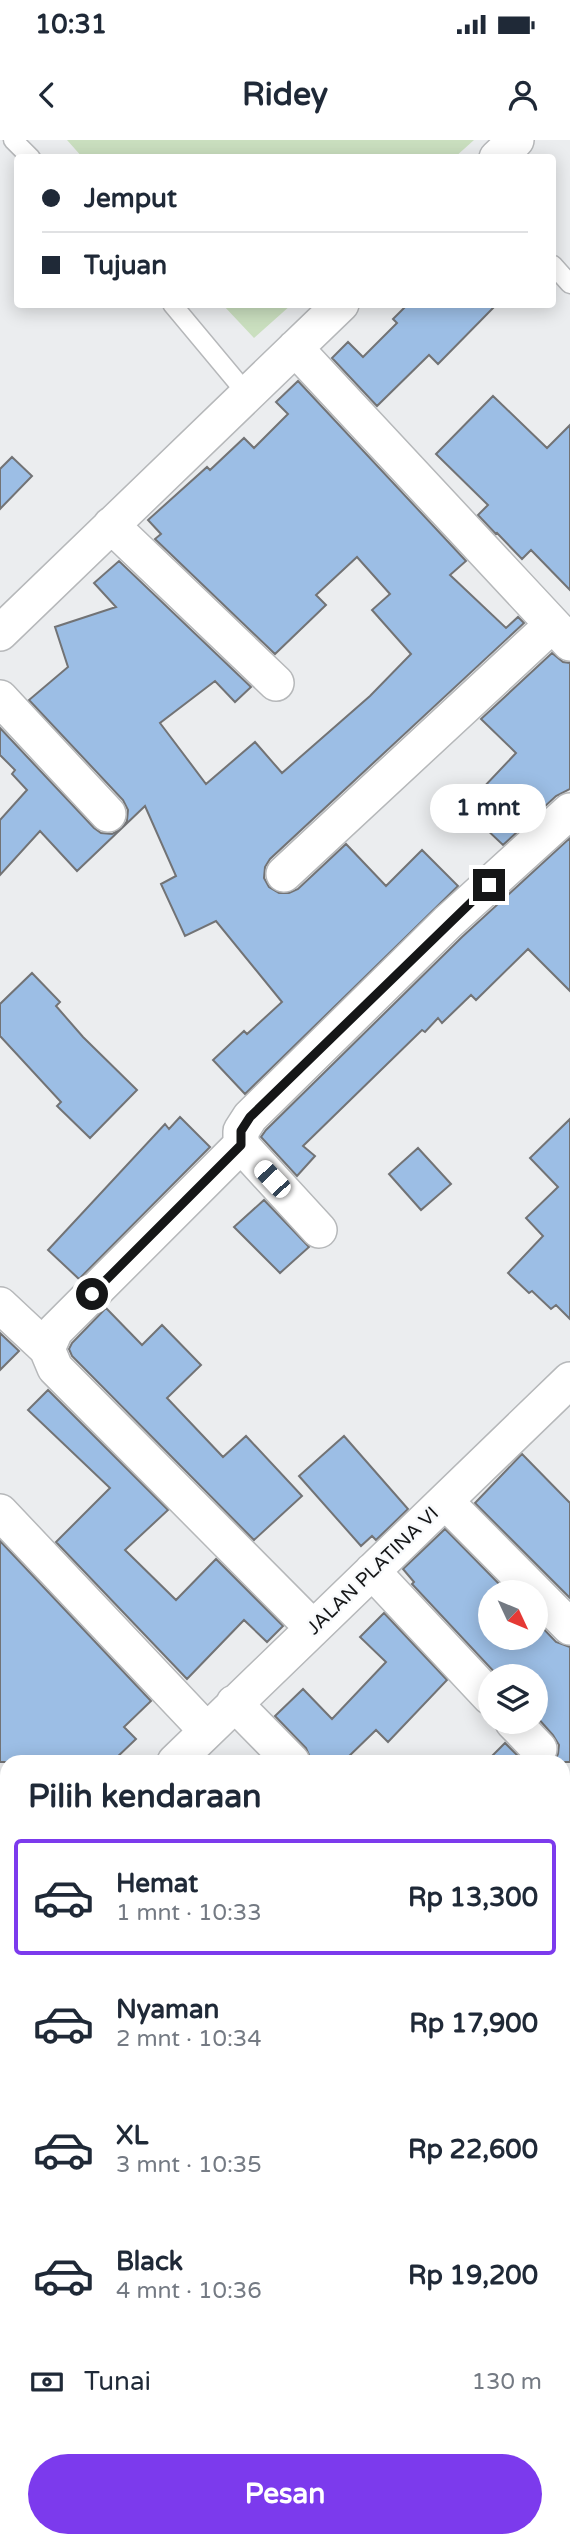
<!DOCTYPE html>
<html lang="id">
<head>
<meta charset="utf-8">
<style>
  :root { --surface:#fff; --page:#f2f2f3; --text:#1f2937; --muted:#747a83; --line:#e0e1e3; --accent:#7c3aed }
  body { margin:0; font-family:"Varela Round",sans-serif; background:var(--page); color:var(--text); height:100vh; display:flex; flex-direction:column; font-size:26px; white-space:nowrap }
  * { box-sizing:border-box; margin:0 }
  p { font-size:23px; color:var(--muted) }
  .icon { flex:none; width:38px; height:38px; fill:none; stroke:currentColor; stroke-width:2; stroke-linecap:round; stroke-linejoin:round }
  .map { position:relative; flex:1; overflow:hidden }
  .side { position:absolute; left:0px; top:1615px; width:570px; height:793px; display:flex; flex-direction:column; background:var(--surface); border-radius:21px 21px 0 0; box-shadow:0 4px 18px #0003 }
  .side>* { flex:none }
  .top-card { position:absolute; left:14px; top:14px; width:542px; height:154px; border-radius:7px; box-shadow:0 4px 18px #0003; display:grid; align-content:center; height:154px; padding:0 28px; background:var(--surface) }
  .needle { width:46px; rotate:134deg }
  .fabs { position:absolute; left:478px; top:1440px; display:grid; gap:14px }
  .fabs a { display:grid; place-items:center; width:70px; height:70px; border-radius:50%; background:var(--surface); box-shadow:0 4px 18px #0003; font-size:35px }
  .end { position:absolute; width:32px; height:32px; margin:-16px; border:9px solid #151617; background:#fff; box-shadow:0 0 0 4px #fff }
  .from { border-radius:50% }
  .bubble { position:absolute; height:49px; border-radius:24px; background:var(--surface); box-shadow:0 4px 18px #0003; font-size:23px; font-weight:800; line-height:49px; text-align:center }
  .car { position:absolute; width:21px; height:42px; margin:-21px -10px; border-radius:9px; box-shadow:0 0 5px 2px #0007; background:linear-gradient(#fff 24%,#345 0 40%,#fff 0 76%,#345 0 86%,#fff 0) }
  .top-card b { display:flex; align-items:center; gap:24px; height:66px; font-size:26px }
  .top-card b+b { border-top:2px solid var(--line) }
  .top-card i { width:18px; height:18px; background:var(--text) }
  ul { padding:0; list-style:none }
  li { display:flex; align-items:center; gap:21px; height:116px; margin:0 14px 10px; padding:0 14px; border:4px solid transparent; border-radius:7px }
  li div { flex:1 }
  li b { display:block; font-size:26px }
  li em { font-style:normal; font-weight:800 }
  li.current { border-color:var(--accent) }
  li>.icon { width:63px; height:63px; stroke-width:1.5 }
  h2 { padding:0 28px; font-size:32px; line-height:84px }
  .pay { display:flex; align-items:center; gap:18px; height:77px; padding:0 28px; font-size:26px }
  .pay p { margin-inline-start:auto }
  .action { display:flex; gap:14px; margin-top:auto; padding:14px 28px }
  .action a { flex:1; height:80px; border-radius:42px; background:var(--accent); color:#fff; font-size:28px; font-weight:800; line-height:80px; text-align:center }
  .status { display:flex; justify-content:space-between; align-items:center; height:49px; padding:0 35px; background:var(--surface); direction:ltr }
  .status svg { height:19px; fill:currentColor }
  header { display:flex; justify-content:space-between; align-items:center; height:91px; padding:0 28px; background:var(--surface); font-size:32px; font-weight:800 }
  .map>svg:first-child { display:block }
</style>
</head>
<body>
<div class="status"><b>10:31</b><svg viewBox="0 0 49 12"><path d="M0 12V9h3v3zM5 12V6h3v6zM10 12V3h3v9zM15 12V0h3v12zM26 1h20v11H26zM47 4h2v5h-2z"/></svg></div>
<header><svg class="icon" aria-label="back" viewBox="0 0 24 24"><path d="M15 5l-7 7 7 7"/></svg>Ridey<svg class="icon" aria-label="person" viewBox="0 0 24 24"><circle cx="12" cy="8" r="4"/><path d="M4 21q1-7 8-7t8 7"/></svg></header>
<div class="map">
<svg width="570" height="2407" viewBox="0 0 570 2407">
  <rect width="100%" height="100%" fill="#ebedef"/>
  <path fill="#cadfbf" d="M67,0H474L454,18H83Z
    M223,165H291L254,198Z"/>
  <path fill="#9cbee5" stroke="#727375" stroke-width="2" d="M408,164H497L438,224L429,215L377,266L332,218L348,202L363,217L397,183L393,179Z
    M298,241L466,421L450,435L506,488L518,477L524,483L270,719L265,727L264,738L269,747L279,753H289L298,749L346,704L386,746L422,710L458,746L245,954L213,920L244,891L247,894L282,862L216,781L185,796L161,744L176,736L145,666L77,731L40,691L0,735V680L27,650L12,634L15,630L0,615V588L94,688L101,693L112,694L122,688L127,681L128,670L123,660L29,560L68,527L55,487L116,467L94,443L119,421L251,547L235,562L215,541L160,583L206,644L255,602L282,633L370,556L411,514L372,470L390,454L357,417L316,455L326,465L275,514L155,399L161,394L148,380L207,327L210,330L244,298L254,308L288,274L276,262Z
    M493,256L547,308L570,285V450L531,410L522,419L497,393L496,394L478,375L488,365L436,314Z
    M12,317L32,336L0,369V329Z
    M552,513L563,522L570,523V649L556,656L503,705L464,668L516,613L481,579Z
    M570,698V851L528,809L476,860L471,855L442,883L438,878L425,892L422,890L303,1006L315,1016L297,1036L261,997L266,990L462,797Z
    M32,833L60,862L56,866L83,897L137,950L90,998L57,966L61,962L0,896V864Z
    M180,977L210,1007L79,1139L48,1110L165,984L169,989Z
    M570,979V1179L556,1165L551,1169L532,1151L529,1153L508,1133L543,1096L526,1078L558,1047L530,1018Z
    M418,1008L451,1044L421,1070L389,1034Z
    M264,1060L309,1107L280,1133L234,1087Z
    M106,1168L142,1205L162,1185L201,1225L167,1258L223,1317L246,1296L302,1356L254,1400L72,1216L69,1209L72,1203Z
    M0,1193L19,1211L0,1230Z
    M48,1250L168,1370L125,1410L176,1460L216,1419L283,1486L267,1502L244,1480L187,1539L56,1402L110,1348L28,1270Z
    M344,1296L408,1369L376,1400L372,1396L361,1406L299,1336Z
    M522,1314L570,1363V1458L475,1363Z
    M445,1389L507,1452H490V1498H536V1481L556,1502L570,1507V1622H554L558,1614L559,1605L553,1595L536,1576V1536H498L412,1444L414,1442L403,1429Z
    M0,1401L151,1561L124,1587L136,1599L112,1622H0Z
    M384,1473L447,1540L388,1602L376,1590L343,1622H312L306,1608L275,1576L303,1549L332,1579L386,1522L360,1497Z
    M505,1603L524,1622H486Z"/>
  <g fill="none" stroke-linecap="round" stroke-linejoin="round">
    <g stroke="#b6b8ba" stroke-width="21">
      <path id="service" d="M13,0L31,18
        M553,125L570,144
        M172,164L247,254"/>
    </g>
    <g stroke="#b6b8ba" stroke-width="38">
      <path id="minor" d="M497,18L516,0
        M295,208L570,503
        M111,385L276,543
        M0,493L341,164
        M0,558L108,674
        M284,734L552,485
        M241,1005L55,1191L47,1209L55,1228L313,1488
        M319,1090L241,1005V991L250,977L448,782L570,671
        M0,1165L47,1209
        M445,1361L570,1487
        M0,1372L207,1591
        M372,1431L490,1557
        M234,1563L292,1622
        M513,1582L539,1609
        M175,1622L570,1240
        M0,1796L7,1789
        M564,1897L570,1903
        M0,1906L7,1913
        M0,2130L7,2137
        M564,2214L570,2221
        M564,2296L570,2289
        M0,2336L7,2343
        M61,2401L66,2407
        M259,2401L265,2407"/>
    </g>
    <use href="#service" stroke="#fff" stroke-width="18"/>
    <use href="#minor" stroke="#fff" stroke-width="35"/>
  </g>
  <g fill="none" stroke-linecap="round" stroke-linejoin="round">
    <path stroke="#151617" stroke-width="9" d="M92,1154L241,1005V991L250,977L489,745"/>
  </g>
  <g text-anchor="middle" stroke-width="5" stroke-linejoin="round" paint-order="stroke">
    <g font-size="19" fill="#151617" stroke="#f8fafc">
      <text transform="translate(372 1430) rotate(-44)" y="7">JALAN PLATINA VI</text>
    </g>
  </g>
</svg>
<div class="fabs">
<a><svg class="needle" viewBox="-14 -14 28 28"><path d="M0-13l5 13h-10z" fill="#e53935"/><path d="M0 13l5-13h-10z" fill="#747a83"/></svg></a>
<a><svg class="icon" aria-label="layers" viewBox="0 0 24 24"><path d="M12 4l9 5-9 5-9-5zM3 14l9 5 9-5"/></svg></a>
</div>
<i class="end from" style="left:92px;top:1154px"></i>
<i class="end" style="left:489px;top:745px"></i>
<div class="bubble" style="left:430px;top:644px;width:116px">1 mnt</div>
<i class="car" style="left:272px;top:1039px;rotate:317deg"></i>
<div class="top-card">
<b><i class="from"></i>Jemput</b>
<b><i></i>Tujuan</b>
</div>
<section class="side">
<h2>Pilih kendaraan</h2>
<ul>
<li class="current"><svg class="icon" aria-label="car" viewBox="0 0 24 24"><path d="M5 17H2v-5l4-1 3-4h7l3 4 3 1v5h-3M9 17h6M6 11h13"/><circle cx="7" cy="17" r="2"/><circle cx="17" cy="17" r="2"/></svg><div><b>Hemat</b><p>1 mnt · 10:33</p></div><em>Rp 13,300</em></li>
<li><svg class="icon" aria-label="car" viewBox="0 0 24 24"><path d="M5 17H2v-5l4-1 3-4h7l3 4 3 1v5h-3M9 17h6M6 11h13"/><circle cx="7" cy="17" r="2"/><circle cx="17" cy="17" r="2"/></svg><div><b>Nyaman</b><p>2 mnt · 10:34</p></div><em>Rp 17,900</em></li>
<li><svg class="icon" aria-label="car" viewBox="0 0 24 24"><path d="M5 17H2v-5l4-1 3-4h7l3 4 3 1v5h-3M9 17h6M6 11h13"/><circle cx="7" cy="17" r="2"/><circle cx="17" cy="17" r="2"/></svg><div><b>XL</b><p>3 mnt · 10:35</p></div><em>Rp 22,600</em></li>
<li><svg class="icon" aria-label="car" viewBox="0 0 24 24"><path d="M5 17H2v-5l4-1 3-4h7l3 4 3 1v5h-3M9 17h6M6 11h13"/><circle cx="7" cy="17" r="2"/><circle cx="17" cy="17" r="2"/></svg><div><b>Black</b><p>4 mnt · 10:36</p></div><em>Rp 19,200</em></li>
</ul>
<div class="pay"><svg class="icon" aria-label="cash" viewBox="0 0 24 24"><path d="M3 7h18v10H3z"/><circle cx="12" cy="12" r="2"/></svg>Tunai<p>130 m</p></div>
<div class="action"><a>Pesan</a></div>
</section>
</div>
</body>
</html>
